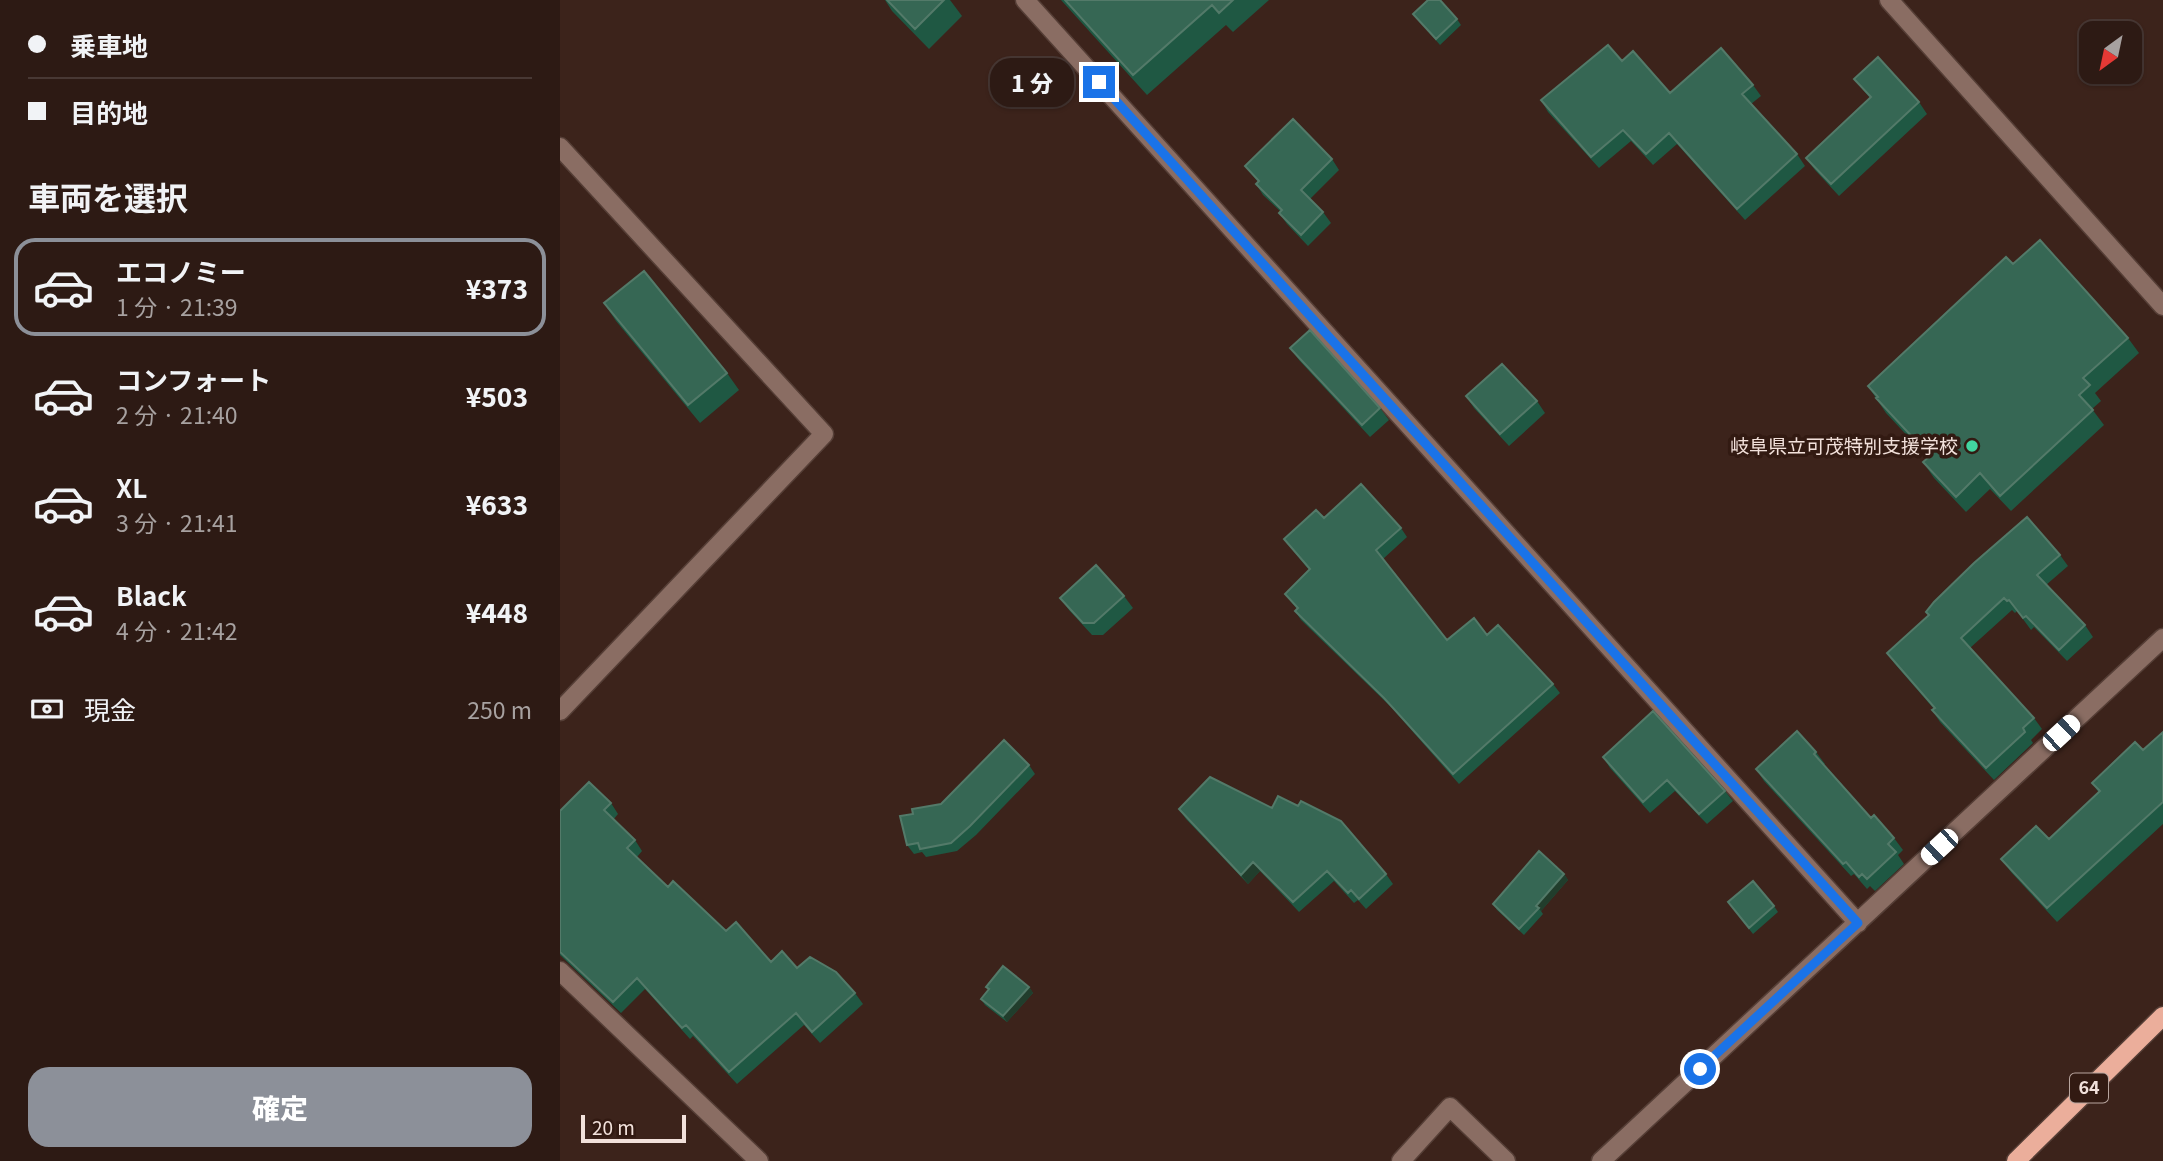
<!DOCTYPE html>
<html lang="ja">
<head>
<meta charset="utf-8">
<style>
  :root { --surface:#2d1a14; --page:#35231d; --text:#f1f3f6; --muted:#a7a1a0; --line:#483834; --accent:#8c9099 }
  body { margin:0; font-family:Georgia,"Noto Sans JP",serif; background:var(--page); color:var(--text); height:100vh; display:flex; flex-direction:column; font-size:26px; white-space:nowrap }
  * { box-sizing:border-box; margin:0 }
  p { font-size:23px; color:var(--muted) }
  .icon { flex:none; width:38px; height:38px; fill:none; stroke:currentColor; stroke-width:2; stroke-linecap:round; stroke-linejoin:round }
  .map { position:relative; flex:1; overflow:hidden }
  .details { display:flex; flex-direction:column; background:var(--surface); width:560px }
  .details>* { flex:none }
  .top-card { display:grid; align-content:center; height:154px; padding:0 28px; background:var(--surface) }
  .needle { width:46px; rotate:213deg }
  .tools { position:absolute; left:1519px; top:21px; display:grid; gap:14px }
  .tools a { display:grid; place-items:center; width:63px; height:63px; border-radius:14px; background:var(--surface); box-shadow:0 2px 5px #0004,0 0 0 2px var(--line); font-size:35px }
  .scale { position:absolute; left:21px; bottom:18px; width:105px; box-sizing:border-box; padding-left:7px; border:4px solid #f2e1db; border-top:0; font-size:19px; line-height:24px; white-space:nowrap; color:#f2e1db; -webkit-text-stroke:5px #321a12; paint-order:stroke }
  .end { position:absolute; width:32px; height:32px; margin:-16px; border:9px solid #1a73e8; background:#fff; box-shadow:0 0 0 4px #fff }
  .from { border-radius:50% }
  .bubble { position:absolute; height:49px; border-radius:21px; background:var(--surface); box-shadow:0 2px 5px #0004,0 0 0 2px var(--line); font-size:23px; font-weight:800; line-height:49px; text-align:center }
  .car { position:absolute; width:21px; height:42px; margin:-21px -10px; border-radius:9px; box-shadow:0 0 5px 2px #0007; background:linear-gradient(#fff 24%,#345 0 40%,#fff 0 76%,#345 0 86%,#fff 0) }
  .top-card b { display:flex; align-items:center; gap:24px; height:66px; font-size:26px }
  .top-card b+b { border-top:2px solid var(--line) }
  .top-card i { width:18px; height:18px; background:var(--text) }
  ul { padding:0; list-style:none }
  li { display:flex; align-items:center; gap:21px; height:98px; margin:0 14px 10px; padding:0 14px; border:4px solid transparent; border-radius:21px }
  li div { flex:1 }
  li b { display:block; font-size:26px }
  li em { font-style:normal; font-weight:800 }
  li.active { border-color:var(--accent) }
  li>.icon { width:63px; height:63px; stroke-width:1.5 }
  h2 { padding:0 28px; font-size:32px; line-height:84px }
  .pay { display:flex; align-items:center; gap:18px; height:77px; padding:0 28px; font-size:26px }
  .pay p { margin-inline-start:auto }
  .action { display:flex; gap:14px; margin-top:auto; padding:14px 28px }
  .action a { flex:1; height:80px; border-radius:21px; background:var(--accent); color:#fff; font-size:28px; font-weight:800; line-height:80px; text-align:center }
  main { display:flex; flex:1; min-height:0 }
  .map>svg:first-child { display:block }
</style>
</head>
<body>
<main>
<section class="details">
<div class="top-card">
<b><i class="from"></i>乗車地</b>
<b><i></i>目的地</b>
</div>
<h2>車両を選択</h2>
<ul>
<li class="active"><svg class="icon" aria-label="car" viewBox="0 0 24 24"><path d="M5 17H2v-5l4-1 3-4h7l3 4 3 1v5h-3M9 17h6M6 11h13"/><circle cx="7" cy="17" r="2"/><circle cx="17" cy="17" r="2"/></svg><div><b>エコノミー</b><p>1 分 · 21:39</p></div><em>¥373</em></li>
<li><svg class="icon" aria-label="car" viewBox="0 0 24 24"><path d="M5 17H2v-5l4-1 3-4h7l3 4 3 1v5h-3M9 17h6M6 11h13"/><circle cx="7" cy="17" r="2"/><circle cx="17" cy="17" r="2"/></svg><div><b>コンフォート</b><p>2 分 · 21:40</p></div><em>¥503</em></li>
<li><svg class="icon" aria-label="car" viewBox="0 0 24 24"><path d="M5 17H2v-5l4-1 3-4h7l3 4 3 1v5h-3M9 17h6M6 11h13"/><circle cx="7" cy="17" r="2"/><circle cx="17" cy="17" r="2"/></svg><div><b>XL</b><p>3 分 · 21:41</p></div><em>¥633</em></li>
<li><svg class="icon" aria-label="car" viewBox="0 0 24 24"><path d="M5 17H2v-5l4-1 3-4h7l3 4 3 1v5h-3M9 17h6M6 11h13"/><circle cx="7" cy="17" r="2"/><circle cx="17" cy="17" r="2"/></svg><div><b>Black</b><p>4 分 · 21:42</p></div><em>¥448</em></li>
</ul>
<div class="pay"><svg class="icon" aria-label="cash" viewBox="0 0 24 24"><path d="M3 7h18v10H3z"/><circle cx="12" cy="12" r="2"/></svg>現金<p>250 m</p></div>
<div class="action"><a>確定</a></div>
</section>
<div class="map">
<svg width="1603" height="1161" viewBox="0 0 1603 1161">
  <rect width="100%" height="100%" fill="#3c231b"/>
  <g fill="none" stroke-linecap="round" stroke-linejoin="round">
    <g stroke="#553e36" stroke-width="21">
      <path id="minor" d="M465,0L1298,923
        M1329,0L1603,306
        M0,147L264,434L0,711
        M0,971L199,1161
        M841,1161L890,1107L946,1161
        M1041,1161L1603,638"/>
    </g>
    <g stroke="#553e36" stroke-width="21">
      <path id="major" d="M1456,1161L1603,1016"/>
    </g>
    <use href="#minor" stroke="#8a6d63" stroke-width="18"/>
    <use href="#major" stroke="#ebae9b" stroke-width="18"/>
  </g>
  <path fill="#1f5843" d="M325,0H390L402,16L369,49L332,11Z
    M501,0H709L673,32L666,25L587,95Z
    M853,14L897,19L901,25L880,45Z
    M1062,61L1110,93L1193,85L1201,96L1191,104L1237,154L1245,166L1185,220L1117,144L1093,165L1071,141L1039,168L988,112L981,100Z
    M1294,79L1359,102L1367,114L1279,196L1255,170L1246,158L1310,98Z
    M772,159L779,170L750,199L763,212L771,223L748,246L727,224L719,213L721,212L703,195L696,184L698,182L685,166Z
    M44,303L167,373L179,390L140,423L56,321Z
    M1568,338L1579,353L1535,393L1541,401L1532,409L1544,425L1451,511L1430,489L1406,512L1374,478L1363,462L1368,458L1326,413L1308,386Z
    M730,348L820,408L829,420L810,437L739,360Z
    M906,396L977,401L985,413L949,446L914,408Z
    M764,518L841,528L847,537L823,559L887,640L927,635L993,684L1000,693L899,784L831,707L741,620L735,611L737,609L725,594L749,570L724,539Z
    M1500,555L1508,566L1486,585L1525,625L1533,637L1507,661L1474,627L1471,630L1457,611L1455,613L1452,610L1410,648L1474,718L1482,729L1471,740L1473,743L1434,780L1380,722L1372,710L1374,709L1335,664L1327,653Z
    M564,596L573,608L543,635H532L509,610L500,598Z
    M1603,732V824L1497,922L1451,872L1441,859L1489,839L1539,793L1532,783L1583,750Z
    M1256,752L1265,764L1263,765L1311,818L1334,838L1343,850L1338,855L1344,864L1315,891L1310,886L1307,889L1294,874L1291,876L1204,781L1196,769Z
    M1043,757L1165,791L1173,801L1147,824L1115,791L1090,813L1050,768Z
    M469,765L475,774L416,835L397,851L366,857L362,852L354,854L347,845L353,814L381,804Z
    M51,803L58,814L53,820L75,840L82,851L77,857L108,887L166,931L211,962L237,968L295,993L303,1004L260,1043L244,1025L177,1084L133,1036L130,1039L85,989L61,1013L0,955V811Z
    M619,809L826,874L833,884L806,909L798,900L794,903L774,881L739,912L700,871L688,884L626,819Z
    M1004,874L1008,880L981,911L983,914L964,935L937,910L933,904Z
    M1168,902L1214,906L1218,912L1193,934Z
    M426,987H469L473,993L447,1022L425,1005L421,999L428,990Z"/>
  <path fill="#213d2c" d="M693,862L700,871L688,884L681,875Z
    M1004,874L1008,880L981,911L976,906Z
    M469,987L473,993L447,1022L443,1016Z"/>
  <path fill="#366754" stroke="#537a69" stroke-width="2" d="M327,0H384L355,29Z
    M505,0H673L659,13L652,5L573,75Z
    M868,0H880L897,19L876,39L853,14Z
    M1048,45L1062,61L1073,51L1110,93L1161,48L1193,85L1182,94L1237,154L1177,209L1109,133L1086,154L1063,130L1031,157L981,100Z
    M1318,57L1359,102L1271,184L1246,158L1311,97L1294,79Z
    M733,119L772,159L741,190L763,212L741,235L719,213L722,210L696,184L699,181L685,166Z
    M1480,240L1568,338L1523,378L1530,385L1519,395L1533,410L1440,496L1420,473L1396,497L1363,462L1370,456L1316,398L1318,397L1308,386L1446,257L1453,264Z
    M84,271L167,373L128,405L44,303Z
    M750,330L820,408L802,425L730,348Z
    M942,364L977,401L940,434L906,396Z
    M801,484L841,528L816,550L887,640L914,618L927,635L938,625L993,684L893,774L824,698L735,611L738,608L725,594L750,569L724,539L756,510L764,518Z
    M1467,517L1500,555L1477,575L1525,625L1499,650L1466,616L1463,618L1449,600L1447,601L1444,598L1401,638L1474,718L1463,728L1465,732L1426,768L1372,710L1375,708L1327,653L1369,615L1366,612L1374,602L1414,563Z
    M536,565L564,596L534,623H523L500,598Z
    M1093,711L1165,791L1139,814L1107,780L1083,802L1043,757Z
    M1237,731L1256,752L1254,754L1311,818L1314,815L1334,838L1328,844L1336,852L1307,879L1302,874L1299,877L1286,862L1283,864L1196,769Z
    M1603,732V802L1487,908L1441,859L1476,826L1489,839L1540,791L1532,783L1575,742L1583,750Z
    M444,740L469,765L410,826L391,843L360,849L358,843L347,845L340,816L353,814L352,809L381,804Z
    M650,777L712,808L718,796L738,806L741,801L781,821L826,874L799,899L791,890L788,893L767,871L733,902L693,862L681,875L619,809Z
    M29,782L51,803L44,810L75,840L67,848L108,887L113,881L166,931L176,922L211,962L222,951L237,968L250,957L276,972L295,993L252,1032L236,1013L169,1072L126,1025L122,1028L77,978L53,1002L0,952V811Z
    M979,851L1004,874L976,906L979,908L959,929L933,904Z
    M1193,881L1214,906L1189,928L1168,902Z
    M443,966L469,987L443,1016L421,999L429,989L426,987Z"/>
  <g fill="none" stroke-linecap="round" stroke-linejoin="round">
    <path stroke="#1a73e8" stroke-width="9" d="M539,82L1298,923L1140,1069"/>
  </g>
  <circle fill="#42d4a0" stroke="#321a12" stroke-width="2.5" cx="1412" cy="446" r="7"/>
  <g text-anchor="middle" stroke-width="7" stroke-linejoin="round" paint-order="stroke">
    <rect fill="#321a12" stroke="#b8a59f" stroke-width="2" x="1510" y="1073.5" width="38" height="29" rx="5"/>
    <g font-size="18" font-weight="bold" fill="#f2e1db">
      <text x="1529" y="1094">64</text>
    </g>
    <g font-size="19" fill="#f2e1db" stroke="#321a12" text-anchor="end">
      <text x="1398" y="453">岐阜県立可茂特別支援学校</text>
    </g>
  </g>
</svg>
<div class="tools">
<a><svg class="needle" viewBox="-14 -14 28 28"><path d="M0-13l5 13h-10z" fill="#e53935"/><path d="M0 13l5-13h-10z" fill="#a7a1a0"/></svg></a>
</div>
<div class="scale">20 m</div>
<i class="end from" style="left:1140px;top:1069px"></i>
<i class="end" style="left:539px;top:82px"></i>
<div class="bubble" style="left:430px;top:58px;width:84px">1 分</div>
<i class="car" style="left:1501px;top:733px;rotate:47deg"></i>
<i class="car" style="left:1379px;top:847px;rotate:227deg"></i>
</div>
</main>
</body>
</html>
